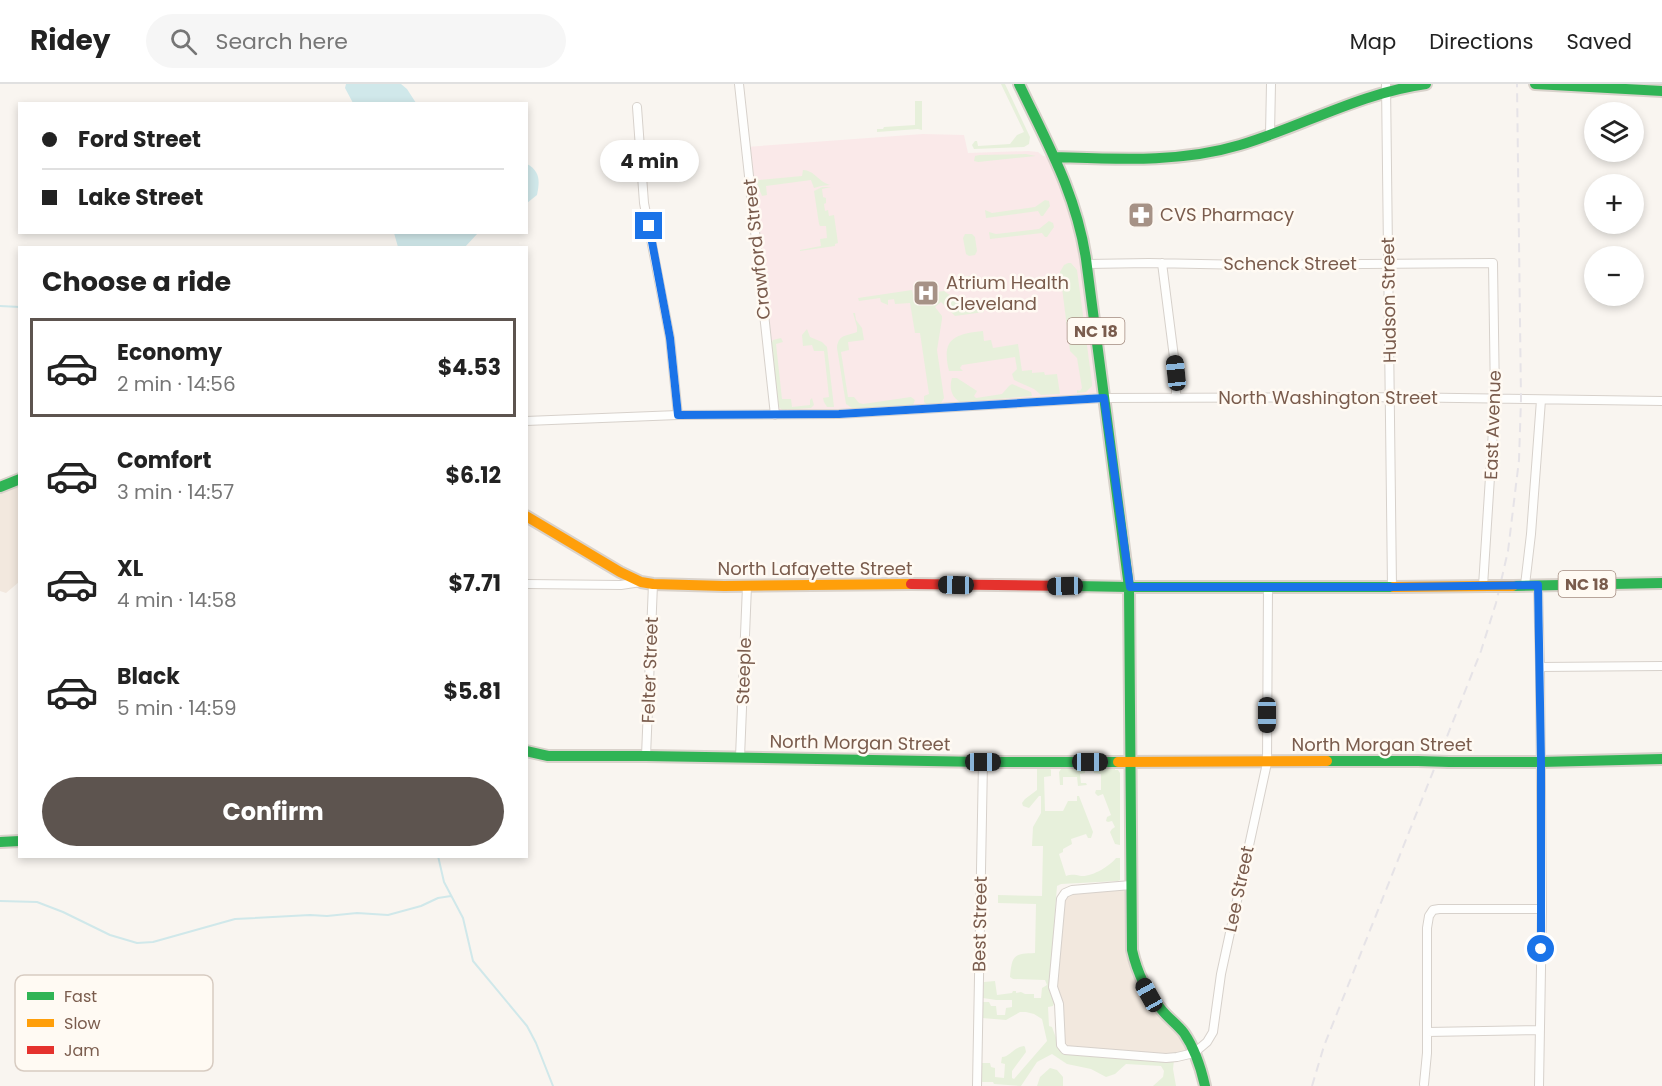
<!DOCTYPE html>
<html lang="en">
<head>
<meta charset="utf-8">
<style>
  :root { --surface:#fff; --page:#f6f6f6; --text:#222; --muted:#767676; --line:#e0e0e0; --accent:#5d544f }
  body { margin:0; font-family:Poppins,sans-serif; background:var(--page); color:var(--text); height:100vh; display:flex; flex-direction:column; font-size:22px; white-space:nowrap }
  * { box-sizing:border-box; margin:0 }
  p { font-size:20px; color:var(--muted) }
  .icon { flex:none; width:33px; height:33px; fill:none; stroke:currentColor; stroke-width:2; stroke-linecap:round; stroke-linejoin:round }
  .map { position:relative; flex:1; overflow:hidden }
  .panel { position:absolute; left:18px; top:162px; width:510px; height:612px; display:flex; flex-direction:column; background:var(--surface); border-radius:0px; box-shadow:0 3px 9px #0003 }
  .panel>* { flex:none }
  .top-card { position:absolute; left:18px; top:18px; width:510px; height:132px; border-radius:0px; box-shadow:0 3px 9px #0003; display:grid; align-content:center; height:132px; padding:0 24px; background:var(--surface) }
  .controls { position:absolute; left:1584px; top:18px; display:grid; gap:12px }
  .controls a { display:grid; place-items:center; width:60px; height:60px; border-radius:50%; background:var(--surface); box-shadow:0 3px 9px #0003; font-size:30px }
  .end { position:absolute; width:27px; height:27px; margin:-14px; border:8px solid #1a73e8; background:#fff; box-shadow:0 0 0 3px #fff }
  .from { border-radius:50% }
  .bubble { position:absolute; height:42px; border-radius:21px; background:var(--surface); box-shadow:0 3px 9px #0003; font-size:20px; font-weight:700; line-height:42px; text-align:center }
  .car { position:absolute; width:18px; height:36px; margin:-18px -9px; border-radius:8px; box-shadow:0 0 4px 2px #0007; background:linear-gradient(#222 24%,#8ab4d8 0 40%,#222 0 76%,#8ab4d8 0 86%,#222 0) }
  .top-card b { display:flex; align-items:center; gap:21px; height:57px; font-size:22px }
  .top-card b+b { border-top:2px solid var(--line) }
  .top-card i { width:15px; height:15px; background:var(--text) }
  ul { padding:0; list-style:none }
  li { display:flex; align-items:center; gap:18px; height:99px; margin:0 12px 9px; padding:0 12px; border:3px solid transparent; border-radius:0px }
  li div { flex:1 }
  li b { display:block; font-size:22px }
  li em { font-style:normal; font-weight:700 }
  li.current { border-color:var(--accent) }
  li>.icon { width:54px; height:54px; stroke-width:1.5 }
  h2 { padding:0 24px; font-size:27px; line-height:72px }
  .primary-button { display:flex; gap:12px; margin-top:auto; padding:12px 24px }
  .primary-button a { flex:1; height:69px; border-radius:36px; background:var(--accent); color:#fff; font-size:24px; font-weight:700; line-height:69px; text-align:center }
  header { display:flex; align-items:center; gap:36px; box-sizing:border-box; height:84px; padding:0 30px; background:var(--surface); border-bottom:2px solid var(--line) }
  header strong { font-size:28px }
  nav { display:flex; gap:33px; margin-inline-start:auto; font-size:21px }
  .search { width:420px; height:54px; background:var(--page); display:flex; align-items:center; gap:15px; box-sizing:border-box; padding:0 21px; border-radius:33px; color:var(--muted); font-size:22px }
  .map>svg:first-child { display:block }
</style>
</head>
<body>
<header>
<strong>Ridey</strong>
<div class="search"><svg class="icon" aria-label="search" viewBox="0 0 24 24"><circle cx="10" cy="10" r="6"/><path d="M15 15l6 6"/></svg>Search here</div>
<nav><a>Map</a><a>Directions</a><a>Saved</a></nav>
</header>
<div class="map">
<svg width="1662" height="1002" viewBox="0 0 1662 1002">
  <rect width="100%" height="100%" fill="#f9f5f0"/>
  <path fill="#f2e8de" d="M19,395V498L6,509L0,507V403Z
    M1131,801L1135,882L1194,969L1177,973L1065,966L1055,911L1065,809Z"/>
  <path fill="#fae9e9" d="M923,50L964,51L968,69L1028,67L1038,68L1043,72L1055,73L1072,115L1104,314L775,331L746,63Z"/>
  <path fill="#e7f0db" d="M1001,0H1005L1030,53L1029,60L1024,63L974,65L972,61L975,57H977L978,62L1010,60L1017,51L1024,48Z
    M915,17H922V46L918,45L877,48V45H883L884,43L915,41Z
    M1026,70L1036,72L978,78L974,77L975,72L979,71Z
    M803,86C814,86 819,98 830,101L821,102L814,104L811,96L766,102L767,111L762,112L755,95L757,93L759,96L802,92Z
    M822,103H831L822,105L823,113L826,114V119L824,120L825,127L828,126L829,132L834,131L838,159L835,160V162L800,167V166L821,162L820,155L827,154L826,142H820L819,140L814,107Z
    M1045,116L1049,117L1050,122L1043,132H1041L1038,127L986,134L985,126L992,129L1035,123Z
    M1049,137L1053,139L1054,143L1047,153H1045L1042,149L990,155L989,148L996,150L1039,145Z
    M965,150H972L975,153L977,167L975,171L969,172L966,170L963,154Z
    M1068,179H1071L1077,186L1092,299V302L1086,308L1077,309V306L1080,307L1082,304L1077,274L1070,267L1060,188L1064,181Z
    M960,191L963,193L969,192L973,194V200L969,206L962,207L956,203L955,196Z
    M912,206L913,210L917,213H922V210L944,207L964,221L986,216L987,226H984V228L955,232L941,218L935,223L942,232V235L937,266L944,314L941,319L926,320L924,318V312L929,310L920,249H915L910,219L895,220L894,215L888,216V221L881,218L880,214L859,217L858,214Z
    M853,229H855L856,236L862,244L864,256L848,258L849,266L841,268L848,313H854L859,319L863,320L911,313L915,316L913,321L885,324H852L846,320L837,264C838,250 847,252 857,248V243Z
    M807,245L810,253L822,258L827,263L834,323H827L824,318L823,314L829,313L824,267H814L812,261L803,262L802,251Z
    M983,247L984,257L991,256L993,264L1018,260L1022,287L1032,286V289L1044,288L1045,291L1057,290L1060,310L1041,311L1034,305L1014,296L1012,290L1017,285L1015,273L962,281L960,284L963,287H949C941,255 954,250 983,247Z
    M781,254L783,258L776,260L782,315H791L792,323L810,321V316L812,314L814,321L811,324L783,326L778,323L771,260L773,256Z
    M952,294H957L977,307L974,312L976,314L1002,310L1009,302L1012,300L1031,308L1032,312L960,318C951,313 949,303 952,294Z
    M1037,683H1048L1051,686V692L1044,693L1045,727H1063L1068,717H1077V712H1079L1093,748L1091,754H1088L1086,750L1071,755L1072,760L1063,765V768L1059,770L1066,792C1073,790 1075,791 1081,792C1092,793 1110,782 1116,774H1120V796L1118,797L1061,800L1057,802L1049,906L1054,919L1053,922L1048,923L1049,942L1052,943L1059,962L1174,976L1173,985L1176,1002H1153L1163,993L1164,987L1161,982L1126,980L1115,990L1106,993L1091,985L1067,980L1052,970L1037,978L1021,1002L994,1000L993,998H981V979H990L991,983L995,984V993L1004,994L1005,980L1001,979L1002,973C1010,973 1014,963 1024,962L1025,963L1026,968L1012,987V994L1014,995L1047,957L1042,935L1034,930L1026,928H1020L1006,936L982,934L983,918H989L991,922H996L997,931H1005L1006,924L1012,923V916H996L983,914L984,898L995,897L997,911L1012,909L1013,907H1016V909L1021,908L1025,910H1034V914H1041L1042,904L1047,901L1045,896L1013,895L1010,893C1012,870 1014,870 1035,869L1036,820L998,819V811L1042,812L1043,762H1032L1033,743L1041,729V712H1039L1029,724L1023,722L1022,719L1025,715L1037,706Z
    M1062,684H1085V689L1080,690L1081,699H1086L1087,701L1078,702L1077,693H1063V701H1060L1059,688Z
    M1096,684H1115V686H1118L1120,689V761L1115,760L1110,748L1112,745L1115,743L1112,737L1108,738L1106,737L1107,733L1111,731L1103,710L1098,712L1095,709L1096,706H1101V690L1094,689L1093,686Z
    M1050,984L1057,986L1063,993V1002H1037L1040,993Z"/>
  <path fill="#d0e8ea" d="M346,0H401L407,5L416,19H353L345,4Z
    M527,80C540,87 540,97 537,111L527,119Z
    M394,149V148L478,149L464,164L398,163Z"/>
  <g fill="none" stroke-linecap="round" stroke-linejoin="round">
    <path stroke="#d0e8ea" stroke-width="2" d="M0,222L20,223
      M438,772L444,798L463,834L473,877L527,942L536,959L553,1002
      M0,817L37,818L63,828L110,851L137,859L153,858L235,835L310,831L327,832L357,829L388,831L421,822L438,814L451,812"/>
    <g stroke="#d7d1cb" stroke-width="10">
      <path id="street" d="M739,0L775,331
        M1386,0L1392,503
        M637,23L644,119L670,254L678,331
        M1270,50L1271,0
        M1162,179L1176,289V313
        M1087,180L1149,179L1251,181L1493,179L1495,315L1483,502
        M526,337L678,331L839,330L1104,314L1390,313L1662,317
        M526,500L621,501L641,498
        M1525,501L1531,450L1541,316
        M1538,501L1540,583L1542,825L1539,1002
        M1540,583L1662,582
        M646,672L653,500
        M740,673L747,502
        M1131,801L1072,806L1065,809L1061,815L1053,903L1059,920L1061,961L1065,966L1166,974L1177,973L1194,969L1207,958L1213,948L1221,890L1267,679L1268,502
        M1427,948L1540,946
        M1424,1000L1427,969V844L1429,832L1433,826L1439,825H1542
        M977,1002L983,678"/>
    </g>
    <g stroke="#d9d2cb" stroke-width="14">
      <path id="fast" d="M1019,0C1047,59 1076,109 1086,175L1129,503H1393
        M1535,0L1662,7
        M1055,73C1117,75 1180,79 1240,61C1303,42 1360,9 1426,0
        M0,403L20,395
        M1074,502L1129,503L1132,866C1137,888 1146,908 1161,925C1168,934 1177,940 1184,949C1195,965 1201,984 1205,1002
        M1513,502L1662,499
        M526,667L548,672H646L983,678H1118
        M1327,677H1418
        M1449,678H1541L1662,675
        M0,758L20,757"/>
    </g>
    <g stroke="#d9d2cb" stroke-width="14">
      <path id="slow" d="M526,432L620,488L641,498L653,500L724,502L911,500
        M1393,503L1488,502
        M1118,678L1327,677"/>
    </g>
    <g stroke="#d9d2cb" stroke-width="14">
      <path id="jam" d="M911,500L1074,502"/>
    </g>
    <use href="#street" stroke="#fefefd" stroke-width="8"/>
    <use href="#fast" stroke="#30b455" stroke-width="10"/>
    <use href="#slow" stroke="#ff9f0a" stroke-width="10"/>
    <use href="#jam" stroke="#e5322d" stroke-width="10"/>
    <path stroke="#e6e3e7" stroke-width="2" stroke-dasharray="9 6" stroke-linecap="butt" d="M1312,1002L1324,962L1481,567L1496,519L1508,467L1519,376L1521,315L1517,0"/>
    <g stroke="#d9d2cb" stroke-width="14" stroke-linecap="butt">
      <path id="fast-bridge" d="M1418,677L1449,678"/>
    </g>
    <g stroke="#d9d2cb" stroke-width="14" stroke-linecap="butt">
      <path id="slow-bridge" d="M1488,502H1513"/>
    </g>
    <use href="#fast-bridge" stroke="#30b455" stroke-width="10"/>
    <use href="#slow-bridge" stroke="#ff9f0a" stroke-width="10"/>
  </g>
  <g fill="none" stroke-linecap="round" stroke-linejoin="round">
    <path stroke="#1a73e8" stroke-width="8" d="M649,142L670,254L678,331L839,330L1104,314L1130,503H1392L1538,501L1541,678V865"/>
  </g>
  <defs>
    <g id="pharmacy-square" transform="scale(1.35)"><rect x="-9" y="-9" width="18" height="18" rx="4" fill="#a69286" stroke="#fffaf3"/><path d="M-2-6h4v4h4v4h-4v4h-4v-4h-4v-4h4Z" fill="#fff"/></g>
    <g id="hospital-square" transform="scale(1.35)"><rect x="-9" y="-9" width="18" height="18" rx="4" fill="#a69286" stroke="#fffaf3"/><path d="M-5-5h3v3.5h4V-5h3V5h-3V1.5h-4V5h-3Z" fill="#fff"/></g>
  </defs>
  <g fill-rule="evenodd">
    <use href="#pharmacy-square" x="1141" y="131"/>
    <use href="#hospital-square" x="926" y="209"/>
  </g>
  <g text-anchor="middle" stroke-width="5" stroke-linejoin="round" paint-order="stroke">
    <g fill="#fffaf3" stroke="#a28b7f" stroke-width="1.5">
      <rect x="1067.5" y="234" width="57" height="26" rx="4.5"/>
      <rect x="1558.5" y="487" width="57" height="26" rx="4.5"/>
    </g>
    <g font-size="16" font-weight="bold" fill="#7a5c4d">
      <text x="1096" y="253">NC 18</text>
      <text x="1587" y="506">NC 18</text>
    </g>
    <g font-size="18" fill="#7a5c4d" stroke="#fffaf3" text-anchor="start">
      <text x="1160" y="137">CVS Pharmacy</text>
      <text x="946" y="205">Atrium Health<tspan x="946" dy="21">Cleveland</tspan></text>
    </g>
    <g font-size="18" fill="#7a5c4d" stroke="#fffaf3">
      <text transform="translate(757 165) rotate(-96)" y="6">Crawford Street</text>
      <text x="1290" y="186">Schenck Street</text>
      <text transform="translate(1389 216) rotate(-91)" y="6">Hudson Street</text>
      <text x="1328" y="320">North Washington Street</text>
      <text transform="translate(1493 341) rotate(-88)" y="6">East Avenue</text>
      <text x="815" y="491">North Lafayette Street</text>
      <text transform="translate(650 586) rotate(-88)" y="6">Felter Street</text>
      <text transform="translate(744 587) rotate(-88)" y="6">Steeple</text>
      <text transform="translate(860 659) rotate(1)" y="6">North Morgan Street</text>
      <text x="1382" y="667">North Morgan Street</text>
      <text transform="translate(1239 805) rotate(-78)" y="6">Lee Street</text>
      <text transform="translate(980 840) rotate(-89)" y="6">Best Street</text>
    </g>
  </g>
  <rect x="15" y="891" width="198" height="96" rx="9" fill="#fffaf3" stroke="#d7cbc1" stroke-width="1.5"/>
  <rect x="27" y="908" width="27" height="8" fill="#30b455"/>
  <rect x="27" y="935" width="27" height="8" fill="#ff9f0a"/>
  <rect x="27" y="962" width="27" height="8" fill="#e5322d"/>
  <g font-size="16" fill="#7a5c4d">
    <text x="64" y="918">Fast</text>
    <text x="64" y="945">Slow</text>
    <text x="64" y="972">Jam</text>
  </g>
</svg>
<div class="controls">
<a><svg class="icon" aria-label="layers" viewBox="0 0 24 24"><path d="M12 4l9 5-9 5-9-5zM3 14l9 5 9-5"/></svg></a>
<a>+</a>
<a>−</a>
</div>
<i class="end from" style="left:1541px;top:865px"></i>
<i class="end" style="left:649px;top:142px"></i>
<div class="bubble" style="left:600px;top:56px;width:99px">4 min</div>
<i class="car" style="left:1176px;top:289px;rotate:354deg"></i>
<i class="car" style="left:956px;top:501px;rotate:271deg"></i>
<i class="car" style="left:1065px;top:502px;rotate:269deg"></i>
<i class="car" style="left:1267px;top:631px;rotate:180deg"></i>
<i class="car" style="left:983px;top:678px;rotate:90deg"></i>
<i class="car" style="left:1090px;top:678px;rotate:90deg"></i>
<i class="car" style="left:1149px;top:911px;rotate:331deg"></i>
<div class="top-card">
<b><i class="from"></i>Ford Street</b>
<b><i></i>Lake Street</b>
</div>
<section class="panel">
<h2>Choose a ride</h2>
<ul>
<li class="current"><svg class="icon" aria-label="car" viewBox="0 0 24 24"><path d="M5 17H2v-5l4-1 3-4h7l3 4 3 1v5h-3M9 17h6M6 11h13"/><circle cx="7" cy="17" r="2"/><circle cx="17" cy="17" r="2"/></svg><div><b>Economy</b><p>2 min · 14:56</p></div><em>$4.53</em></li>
<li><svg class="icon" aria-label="car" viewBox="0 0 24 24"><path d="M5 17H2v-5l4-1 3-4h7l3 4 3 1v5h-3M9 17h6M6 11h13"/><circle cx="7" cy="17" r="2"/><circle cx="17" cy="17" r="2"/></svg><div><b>Comfort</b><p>3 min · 14:57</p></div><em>$6.12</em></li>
<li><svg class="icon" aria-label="car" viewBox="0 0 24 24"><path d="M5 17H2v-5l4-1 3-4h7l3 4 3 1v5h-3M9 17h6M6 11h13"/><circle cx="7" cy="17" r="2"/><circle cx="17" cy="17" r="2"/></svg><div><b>XL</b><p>4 min · 14:58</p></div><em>$7.71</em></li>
<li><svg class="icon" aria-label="car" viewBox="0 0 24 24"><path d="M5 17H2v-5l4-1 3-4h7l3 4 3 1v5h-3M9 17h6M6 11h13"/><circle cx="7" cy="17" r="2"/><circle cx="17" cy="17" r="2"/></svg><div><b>Black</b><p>5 min · 14:59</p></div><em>$5.81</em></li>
</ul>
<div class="primary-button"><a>Confirm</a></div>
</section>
</div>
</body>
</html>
